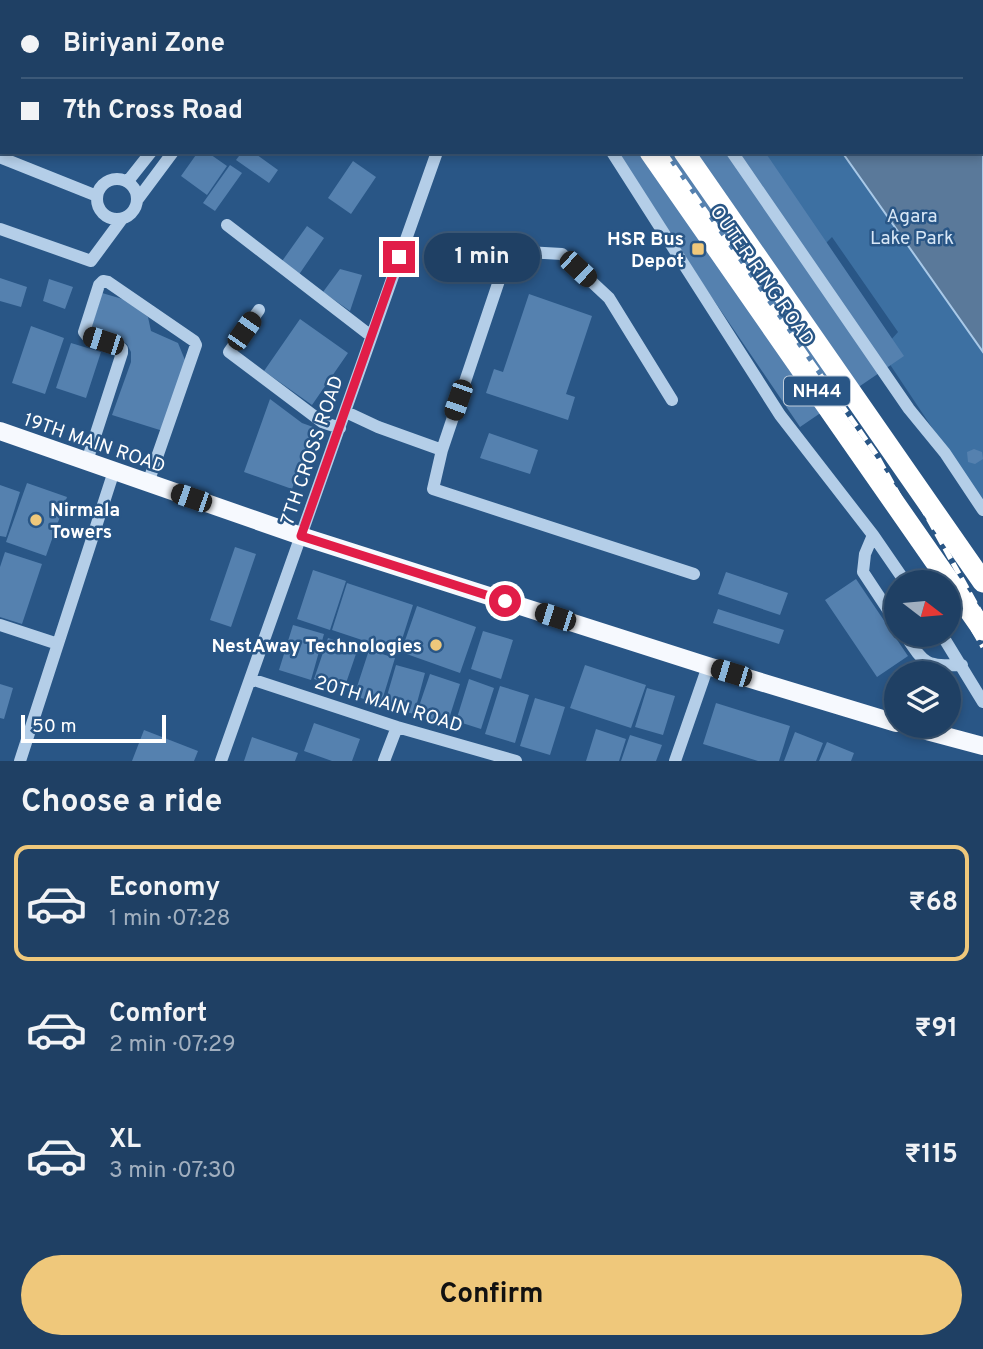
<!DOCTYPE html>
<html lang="en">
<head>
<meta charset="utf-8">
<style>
  :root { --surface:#1f4064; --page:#27476a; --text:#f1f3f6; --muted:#a1afbf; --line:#3c5978; --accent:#efc87b }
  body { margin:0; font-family:Overpass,sans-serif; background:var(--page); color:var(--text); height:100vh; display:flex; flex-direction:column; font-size:26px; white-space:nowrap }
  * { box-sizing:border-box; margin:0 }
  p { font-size:23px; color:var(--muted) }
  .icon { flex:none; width:38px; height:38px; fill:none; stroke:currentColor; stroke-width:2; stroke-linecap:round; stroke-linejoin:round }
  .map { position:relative; height:761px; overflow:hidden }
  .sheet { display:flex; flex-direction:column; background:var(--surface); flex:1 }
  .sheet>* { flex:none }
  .top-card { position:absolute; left:0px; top:0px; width:984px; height:154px; box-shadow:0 4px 10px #0003,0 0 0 2px var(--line); display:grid; align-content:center; height:154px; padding:0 21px; background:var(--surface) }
  .needle { width:46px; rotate:106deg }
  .tools { position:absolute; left:884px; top:570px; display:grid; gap:14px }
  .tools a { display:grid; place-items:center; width:77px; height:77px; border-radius:50%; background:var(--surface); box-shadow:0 4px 10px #0003,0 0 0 2px var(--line); font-size:35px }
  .scale { position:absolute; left:21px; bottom:18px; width:145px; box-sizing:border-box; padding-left:7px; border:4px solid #fff; border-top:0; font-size:19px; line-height:24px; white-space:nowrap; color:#fff; -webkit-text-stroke:5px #295686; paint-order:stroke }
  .end { position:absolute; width:32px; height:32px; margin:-16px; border:9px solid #e11d48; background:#fff; box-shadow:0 0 0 4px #fff }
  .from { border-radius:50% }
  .bubble { position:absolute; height:49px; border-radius:24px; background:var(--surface); box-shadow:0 4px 10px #0003,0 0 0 2px var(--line); font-size:23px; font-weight:700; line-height:49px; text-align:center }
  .car { position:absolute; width:21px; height:42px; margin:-21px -10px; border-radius:9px; box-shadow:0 0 5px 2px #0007; background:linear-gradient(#222 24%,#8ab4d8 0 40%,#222 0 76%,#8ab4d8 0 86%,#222 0) }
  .top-card b { display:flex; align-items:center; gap:24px; height:66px; font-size:26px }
  .top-card b+b { border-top:2px solid var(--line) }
  .top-card i { width:18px; height:18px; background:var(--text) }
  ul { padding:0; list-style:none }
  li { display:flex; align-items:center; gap:21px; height:116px; margin:0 14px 10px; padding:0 7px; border:4px solid transparent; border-radius:14px }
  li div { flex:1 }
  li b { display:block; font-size:26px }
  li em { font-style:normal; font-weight:700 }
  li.current { border-color:var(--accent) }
  li>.icon { width:63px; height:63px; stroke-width:1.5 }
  h2 { padding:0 21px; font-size:32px; line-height:84px }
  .cta { display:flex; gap:14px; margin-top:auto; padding:14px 21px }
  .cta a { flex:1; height:80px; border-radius:42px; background:var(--accent); color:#111; font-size:28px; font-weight:700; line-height:80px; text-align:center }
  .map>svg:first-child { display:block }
</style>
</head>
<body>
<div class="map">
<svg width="983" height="761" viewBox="0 0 983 761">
  <rect width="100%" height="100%" fill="#295686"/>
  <path fill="#3d70a2" d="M647,0H983V504L881,351L898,332L832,237L816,253L748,152H982V2Z"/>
  <path fill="#5a799a" stroke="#a9c9e8" stroke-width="2" d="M734,0H983V352L842,152H982V2Z"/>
  <path fill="#5581af" d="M198,152H207L227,166L207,195L181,176Z
    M242,152H253L278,170L269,183L236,160Z
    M613,152H765L904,356L800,427Z
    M353,161L376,177L351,214L328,198Z
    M230,165L242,173L215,211L203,203Z
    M307,226L324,238L298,276L280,264Z
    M340,269L362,275L350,311L323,292Z
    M0,278L27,287L21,307L0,301Z
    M49,279L73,287L65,309L43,301Z
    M102,293L126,300L148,317L151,331L178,343L187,365L163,431L112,415L131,362V352L127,344L120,340L90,332Z
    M529,294L592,316L566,394L575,397L568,420L486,393L494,369L503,372Z
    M300,319L348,353L312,405L264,371Z
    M31,326L64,338L45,394L12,383Z
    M71,343L101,352L86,398L56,388Z
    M270,399L302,423L313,427L292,489L244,472Z
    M489,433L538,450L530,474L480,458Z
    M974,449L982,452L983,459L975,464L968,462L967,452Z
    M27,483L67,497L46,556L6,542Z
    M0,485L20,492L6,537L0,536Z
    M235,547L256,554L231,627L210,620Z
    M5,552L42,564L22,624L0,617V567Z
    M313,570L346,581L330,630L297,619Z
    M726,572L788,593L780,615L718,594Z
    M856,579L908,656L877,677L825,600Z
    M347,583L413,605L398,652L332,630Z
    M417,606L476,627L460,673L401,652Z
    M718,609L784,630L779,644L713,623Z
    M293,625L324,634L311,680L279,670Z
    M483,631L513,640L501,679L471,669Z
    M328,638L358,648L344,689L314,679Z
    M369,650L395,658L381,704L354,696Z
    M396,665L425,673L414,714L384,706Z
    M585,665L646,685L631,728L570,708Z
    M430,674L460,684L447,725L416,715Z
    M469,679L494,688L481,729L456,721Z
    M0,684L13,688L4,719L0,718Z
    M500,686L529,695L515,743L485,734Z
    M647,688L675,696L663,735L635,727Z
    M535,698L565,707L550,755L520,746Z
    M716,703L790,726L779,761H758L703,744Z
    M314,723L360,739L352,761H332L304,751Z
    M596,729L626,739L619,761H586Z
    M144,730L198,751L194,761H132Z
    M795,732L823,743L816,761H784Z
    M630,735L662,745L656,761H621Z
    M252,737L298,753L295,761H244Z
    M827,742L854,753L851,761H819Z"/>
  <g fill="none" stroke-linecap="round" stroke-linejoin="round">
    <path stroke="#b4cee8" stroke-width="12" d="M455,0L457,2
      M624,0L625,2
      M79,2L80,0
      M269,2L270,0
      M289,2L291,0
      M519,2L520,0
      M0,67L2,68
      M0,145L2,158L97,196
      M612,152L780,415L873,535L906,583
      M732,152L909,409L945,453L983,510
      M97 199a20 20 0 1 1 40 0a20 20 0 1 1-40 0Z
      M128,181L151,152
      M138,199L173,152
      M227,225L371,336
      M0,229L91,261L122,219
      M259,310L229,352L322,422L340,428
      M346,412L378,427L442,450L509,251L562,254L609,298L672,400
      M442,450L433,489L694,574
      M87,461L122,353V349L119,346L87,336L84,332L99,285L103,281L108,282L194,341L196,345L148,483
      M873,535L865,554L863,572L896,622
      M0,625L58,644
      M905,635C925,665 925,666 962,665
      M942,635L983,702
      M251,679L397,727L516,761
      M20,761L114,471
      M221,761L437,152
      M384,761L397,727
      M675,761L708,666"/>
    <path stroke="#f6f9fe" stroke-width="18" d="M0,431L301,536L708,666L896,723
      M908,726L983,746"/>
    <path stroke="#fff" stroke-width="21" d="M542,0L543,2
      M578,0L579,2
      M650,152L983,630
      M684,152L983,582"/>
    <path stroke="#fff" stroke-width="5" stroke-dasharray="12 5" stroke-linecap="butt" d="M558,0L559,2
      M576,0L577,2
      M664,152L876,454L947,583
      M682,152L888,446L983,617
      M948,585L983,647"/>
  </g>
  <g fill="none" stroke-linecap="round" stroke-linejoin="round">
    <path stroke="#e11d48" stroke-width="9" d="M399,257L301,536L505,601"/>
  </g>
  <g fill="#efc87b" stroke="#295686" stroke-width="2.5">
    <rect x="691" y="242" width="14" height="14" rx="3.5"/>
    <circle cx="36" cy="520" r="7"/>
    <circle cx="436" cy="645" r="7"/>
  </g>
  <g text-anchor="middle" stroke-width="5" stroke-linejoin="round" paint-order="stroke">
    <rect fill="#295686" stroke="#bfccdb" stroke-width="2" x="784" y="376.5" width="66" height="29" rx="5"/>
    <g font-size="18" font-weight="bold" fill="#fff">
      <text x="817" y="397">NH44</text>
    </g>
    <g font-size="19" fill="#d8e7f6" stroke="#295686">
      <text x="912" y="222">Agara<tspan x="912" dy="22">Lake Park</tspan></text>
    </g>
    <g font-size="19" font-weight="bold" fill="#fff" stroke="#295686" text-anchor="end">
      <text x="684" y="245">HSR Bus<tspan x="684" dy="22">Depot</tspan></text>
      <text x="50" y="516" text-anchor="start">Nirmala<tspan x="50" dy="22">Towers</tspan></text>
      <text x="422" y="652">NestAway Technologies</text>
    </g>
    <g font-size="19" fill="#fff" stroke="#295686">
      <text transform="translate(763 275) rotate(55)" y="7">OUTER RING ROAD</text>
      <text transform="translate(95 442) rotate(19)" y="7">19TH MAIN ROAD</text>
      <text transform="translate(311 450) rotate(-71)" y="7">7TH CROSS ROAD</text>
      <text transform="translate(389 703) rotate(17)" y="7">20TH MAIN ROAD</text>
    </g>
  </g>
</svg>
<div class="tools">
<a><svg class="needle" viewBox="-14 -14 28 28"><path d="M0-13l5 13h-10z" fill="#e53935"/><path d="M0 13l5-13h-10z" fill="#a1afbf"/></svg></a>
<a><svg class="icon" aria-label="layers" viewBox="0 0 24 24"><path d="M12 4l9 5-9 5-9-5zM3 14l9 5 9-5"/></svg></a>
</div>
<div class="scale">50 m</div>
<i class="end from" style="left:505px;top:601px"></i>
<i class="end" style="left:399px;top:257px"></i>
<div class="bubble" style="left:424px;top:233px;width:116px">1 min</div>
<i class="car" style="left:578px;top:269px;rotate:133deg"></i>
<i class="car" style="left:244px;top:331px;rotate:35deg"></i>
<i class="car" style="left:103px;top:341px;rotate:288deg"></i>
<i class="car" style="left:458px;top:400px;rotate:199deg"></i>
<i class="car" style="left:191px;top:498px;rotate:289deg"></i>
<i class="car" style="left:555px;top:617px;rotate:288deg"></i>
<i class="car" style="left:731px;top:673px;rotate:287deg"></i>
<div class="top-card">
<b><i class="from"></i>Biriyani Zone</b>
<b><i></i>7th Cross Road</b>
</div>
</div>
<section class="sheet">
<h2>Choose a ride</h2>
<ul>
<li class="current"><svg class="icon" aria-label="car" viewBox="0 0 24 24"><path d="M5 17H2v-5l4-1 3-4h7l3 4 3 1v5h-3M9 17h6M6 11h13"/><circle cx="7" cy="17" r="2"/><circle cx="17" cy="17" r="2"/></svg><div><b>Economy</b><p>1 min · 07:28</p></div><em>₹68</em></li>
<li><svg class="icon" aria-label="car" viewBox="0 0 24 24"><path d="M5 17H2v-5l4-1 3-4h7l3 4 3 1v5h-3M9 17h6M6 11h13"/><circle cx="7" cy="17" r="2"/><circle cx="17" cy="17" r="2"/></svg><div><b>Comfort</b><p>2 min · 07:29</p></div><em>₹91</em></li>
<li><svg class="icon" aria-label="car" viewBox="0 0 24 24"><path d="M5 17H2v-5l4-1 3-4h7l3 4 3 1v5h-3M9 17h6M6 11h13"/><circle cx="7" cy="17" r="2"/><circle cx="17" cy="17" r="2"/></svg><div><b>XL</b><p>3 min · 07:30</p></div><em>₹115</em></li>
</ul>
<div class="cta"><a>Confirm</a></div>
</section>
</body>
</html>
